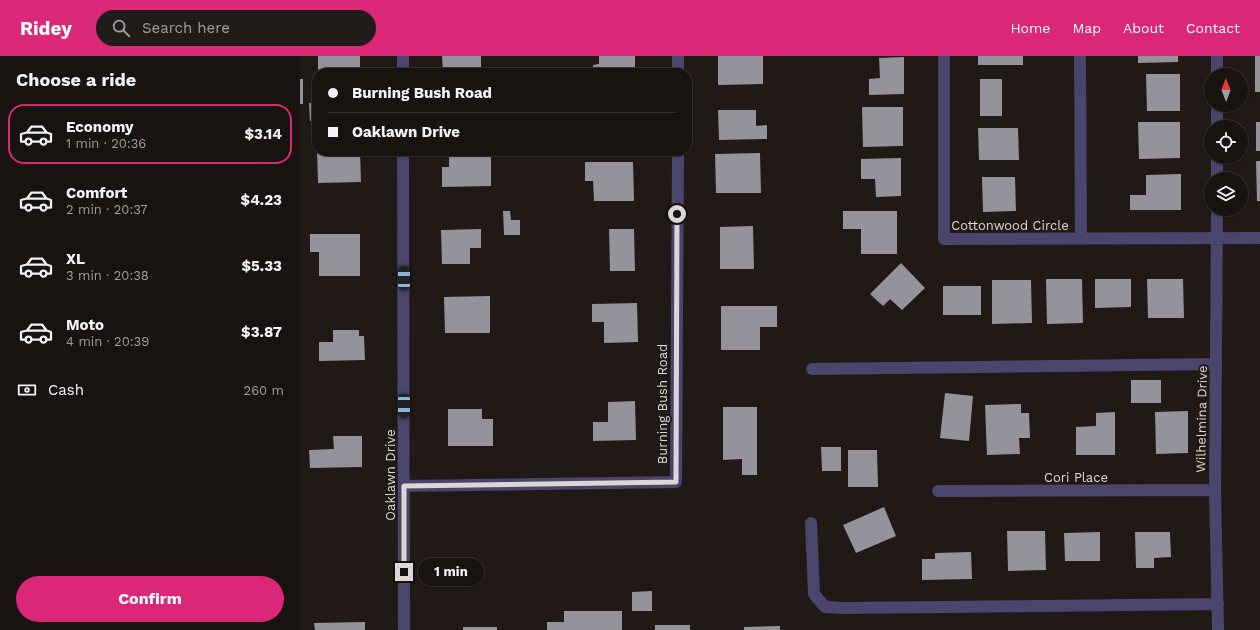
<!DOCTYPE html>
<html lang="en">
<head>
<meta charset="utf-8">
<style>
  :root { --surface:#181310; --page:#211c19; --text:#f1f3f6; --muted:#9f9e9f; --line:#363230; --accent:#db2777 }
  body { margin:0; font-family:"Work Sans",sans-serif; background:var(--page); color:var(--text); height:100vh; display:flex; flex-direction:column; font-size:15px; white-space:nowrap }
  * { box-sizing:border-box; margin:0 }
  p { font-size:13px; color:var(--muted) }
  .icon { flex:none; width:22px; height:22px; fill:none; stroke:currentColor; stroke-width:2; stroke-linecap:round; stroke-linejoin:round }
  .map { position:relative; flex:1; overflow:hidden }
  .panel { display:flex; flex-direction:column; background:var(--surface); width:300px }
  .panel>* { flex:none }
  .banner { position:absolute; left:12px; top:12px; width:380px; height:88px; border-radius:16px; box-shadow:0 1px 3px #0004,0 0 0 1px var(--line); display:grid; align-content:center; height:88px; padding:0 16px; background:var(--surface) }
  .needle { width:26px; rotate:359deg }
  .buttons { position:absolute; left:904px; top:12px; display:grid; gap:8px }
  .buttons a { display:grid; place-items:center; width:44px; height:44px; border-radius:50%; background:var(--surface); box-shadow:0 1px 3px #0004,0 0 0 1px var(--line); font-size:20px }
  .end { position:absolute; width:18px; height:18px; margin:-9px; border:5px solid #ddd8d5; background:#111; box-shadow:0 0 0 2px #111 }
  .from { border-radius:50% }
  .bubble { position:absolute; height:28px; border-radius:14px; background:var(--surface); box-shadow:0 1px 3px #0004,0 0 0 1px var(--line); font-size:13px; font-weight:700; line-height:28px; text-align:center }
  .car { position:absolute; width:12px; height:24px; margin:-12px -6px; border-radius:5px; box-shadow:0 0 3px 1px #0007; background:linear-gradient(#222 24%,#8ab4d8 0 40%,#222 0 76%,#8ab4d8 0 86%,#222 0) }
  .banner b { display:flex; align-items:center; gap:14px; height:38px; font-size:15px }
  .banner b+b { border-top:1px solid var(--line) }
  .banner i { width:10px; height:10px; background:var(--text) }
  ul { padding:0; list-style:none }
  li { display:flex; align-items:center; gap:12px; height:60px; margin:0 8px 6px; padding:0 8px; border:2px solid transparent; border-radius:16px }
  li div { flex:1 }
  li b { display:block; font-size:15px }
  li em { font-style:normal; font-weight:700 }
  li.selected { border-color:var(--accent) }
  li>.icon { width:36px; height:36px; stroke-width:1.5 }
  h2 { padding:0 16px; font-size:18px; line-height:48px }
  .pay { display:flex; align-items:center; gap:10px; height:44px; padding:0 16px; font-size:15px }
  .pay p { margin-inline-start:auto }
  .button { display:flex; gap:8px; margin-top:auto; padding:8px 16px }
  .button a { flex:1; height:46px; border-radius:24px; background:var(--accent); color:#fff; font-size:16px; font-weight:700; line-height:46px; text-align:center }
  header { display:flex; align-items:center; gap:24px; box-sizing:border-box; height:56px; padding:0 20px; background:var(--accent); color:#fff }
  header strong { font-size:19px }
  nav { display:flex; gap:22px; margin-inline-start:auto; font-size:14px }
  .search { width:280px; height:36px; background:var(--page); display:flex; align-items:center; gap:10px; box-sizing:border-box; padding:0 14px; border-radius:22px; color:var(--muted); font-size:15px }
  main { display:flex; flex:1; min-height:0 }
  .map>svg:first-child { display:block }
</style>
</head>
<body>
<header>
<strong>Ridey</strong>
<div class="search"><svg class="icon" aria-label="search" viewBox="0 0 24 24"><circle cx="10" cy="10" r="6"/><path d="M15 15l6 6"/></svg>Search here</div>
<nav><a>Home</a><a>Map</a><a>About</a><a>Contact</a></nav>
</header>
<main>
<section class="panel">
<h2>Choose a ride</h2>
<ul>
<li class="selected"><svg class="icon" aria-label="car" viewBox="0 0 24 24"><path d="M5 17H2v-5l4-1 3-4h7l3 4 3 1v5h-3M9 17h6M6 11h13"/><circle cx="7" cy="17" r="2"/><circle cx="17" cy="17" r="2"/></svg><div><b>Economy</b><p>1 min · 20:36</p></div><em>$3.14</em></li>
<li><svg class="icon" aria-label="car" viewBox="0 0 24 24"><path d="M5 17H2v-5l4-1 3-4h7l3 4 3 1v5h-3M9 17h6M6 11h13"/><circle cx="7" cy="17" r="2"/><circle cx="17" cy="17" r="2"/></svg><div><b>Comfort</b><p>2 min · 20:37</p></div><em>$4.23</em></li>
<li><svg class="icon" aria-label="car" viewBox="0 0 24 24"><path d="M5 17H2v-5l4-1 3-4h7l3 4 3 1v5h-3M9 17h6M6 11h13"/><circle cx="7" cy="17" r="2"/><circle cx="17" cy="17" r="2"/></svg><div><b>XL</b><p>3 min · 20:38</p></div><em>$5.33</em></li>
<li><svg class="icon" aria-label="car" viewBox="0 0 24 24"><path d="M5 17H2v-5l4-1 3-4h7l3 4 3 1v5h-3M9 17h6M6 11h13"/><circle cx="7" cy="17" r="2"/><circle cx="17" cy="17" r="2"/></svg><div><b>Moto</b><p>4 min · 20:39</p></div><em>$3.87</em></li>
</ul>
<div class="pay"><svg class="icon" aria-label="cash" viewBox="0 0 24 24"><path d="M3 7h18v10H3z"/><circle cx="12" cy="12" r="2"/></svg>Cash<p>260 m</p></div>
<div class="button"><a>Confirm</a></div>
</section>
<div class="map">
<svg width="960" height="574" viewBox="0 0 960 574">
  <rect width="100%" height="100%" fill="#201915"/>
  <path fill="#94929b" d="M18,0H60V14L18,15Z
    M142,0H181V17H143Z
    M299,0H335V17H293V9L299,8Z
    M418,0H463V28L418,29Z
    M678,0H723V9H678Z
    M838,0H878V6L838,7Z
    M955,0H960V36H955Z
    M604,1V38L569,39V23L580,22L579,2Z
    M846,18H880V55H847Z
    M0,23H3V48H0Z
    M680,23H702V60H680Z
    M9,47H17V65H10Z
    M562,51H603V90L563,91Z
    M418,54H456V70L467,69V83L419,84Z
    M838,66H880V102L839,103Z
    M956,66H960V95H956Z
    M678,72H718L719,104H679Z
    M17,95H60L61,126L18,127Z
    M460,97L461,137H416L415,98Z
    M191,98V130L142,131V111H149V99Z
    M601,102V140L576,141L575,123H561V103Z
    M956,105H960V145H957Z
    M285,106H333L334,145H294L293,125H285Z
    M881,118V154H830V139H846V119Z
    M682,121H715L716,155L683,156Z
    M203,155H210L211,164H220V179H204Z
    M543,155H597V198H561V173H543Z
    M453,170L454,213H420V171Z
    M181,173V192H170V208H142L141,174Z
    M309,173H334L335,215H310Z
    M10,178H60V220H19V196H10Z
    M601,207L625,232L602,254L590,243L583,250L570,238Z
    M746,223H782L783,267L747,268Z
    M795,223H831V251L795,252Z
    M847,223H883L884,262H848Z
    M692,224H731L732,267L692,268Z
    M643,230H681V259H643Z
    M190,240V277H145L144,241Z
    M337,247L338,286L304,287V266H292V248Z
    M421,250H477V271H460V294H421Z
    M33,274H59V280H64L65,304L19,305V286H33Z
    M831,324H861V347H831Z
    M645,337L673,340L669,385L640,382Z
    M335,345L336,384L293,385V366H308V346Z
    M721,348V357H729L730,382H719L720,398L687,399L685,349Z
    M423,351H457V419H442V403L423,404Z
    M148,353H182V363H193V390H148Z
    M888,355V397L856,398L855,356Z
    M815,356V399H776V371L796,370V357Z
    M33,380H62V411L10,412L9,394L34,393Z
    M521,391H541V415H522Z
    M548,394H577L578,431H548Z
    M584,451L596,480L556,497L543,469Z
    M707,475H745L746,514L708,515Z
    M800,476V505H765L764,477Z
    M835,476H870L871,501L854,502V512H836Z
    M671,496L672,523L622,524V503H635V497Z
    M352,535V555H332V536Z
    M264,555H322V574H247V566H264Z
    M65,566V574H15L14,567Z
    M355,569H390V574H355Z
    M480,570V574H444V571Z
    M163,571H197V574H163Z"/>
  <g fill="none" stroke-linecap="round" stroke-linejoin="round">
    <path stroke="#49456d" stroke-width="12" d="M103,0V17
      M644,0V183L960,182
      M780,0L781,183
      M378,17V0
      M917,19V0
      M917,71V49
      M103,95L104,574
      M917,123V101
      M917,153L915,434L918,574
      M512,313L916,308
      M104,430L376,426L378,95
      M638,435L915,434
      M511,467L514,538L525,551L543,552L918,548"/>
  </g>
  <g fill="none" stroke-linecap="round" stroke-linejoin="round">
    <path stroke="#ddd8d5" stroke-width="5" d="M104,516V430L376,426L377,158"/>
  </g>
  <g text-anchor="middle" stroke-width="4" stroke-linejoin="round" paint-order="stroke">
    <g font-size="13" fill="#ddd8d5" stroke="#201915">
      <text x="710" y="174">Cottonwood Circle</text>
      <text transform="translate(362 348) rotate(-90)" y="5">Burning Bush Road</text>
      <text transform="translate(901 363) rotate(-89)" y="5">Wilhelmina Drive</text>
      <text transform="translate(90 419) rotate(-90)" y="5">Oaklawn Drive</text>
      <text x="776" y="426">Cori Place</text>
    </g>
  </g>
</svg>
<div class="buttons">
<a><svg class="needle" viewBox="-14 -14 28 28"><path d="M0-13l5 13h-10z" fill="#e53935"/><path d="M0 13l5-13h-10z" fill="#9f9e9f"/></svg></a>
<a><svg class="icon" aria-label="locate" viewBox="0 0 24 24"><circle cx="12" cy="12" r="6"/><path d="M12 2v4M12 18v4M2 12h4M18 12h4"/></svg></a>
<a><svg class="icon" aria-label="layers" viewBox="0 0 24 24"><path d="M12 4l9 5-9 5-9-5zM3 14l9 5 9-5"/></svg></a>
</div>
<i class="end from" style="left:377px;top:158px"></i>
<i class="end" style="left:104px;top:516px"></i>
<div class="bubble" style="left:118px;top:502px;width:66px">1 min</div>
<i class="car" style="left:104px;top:222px;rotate:0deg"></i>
<i class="car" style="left:104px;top:350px;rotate:180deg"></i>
<div class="banner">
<b><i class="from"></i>Burning Bush Road</b>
<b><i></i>Oaklawn Drive</b>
</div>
</div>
</main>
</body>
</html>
